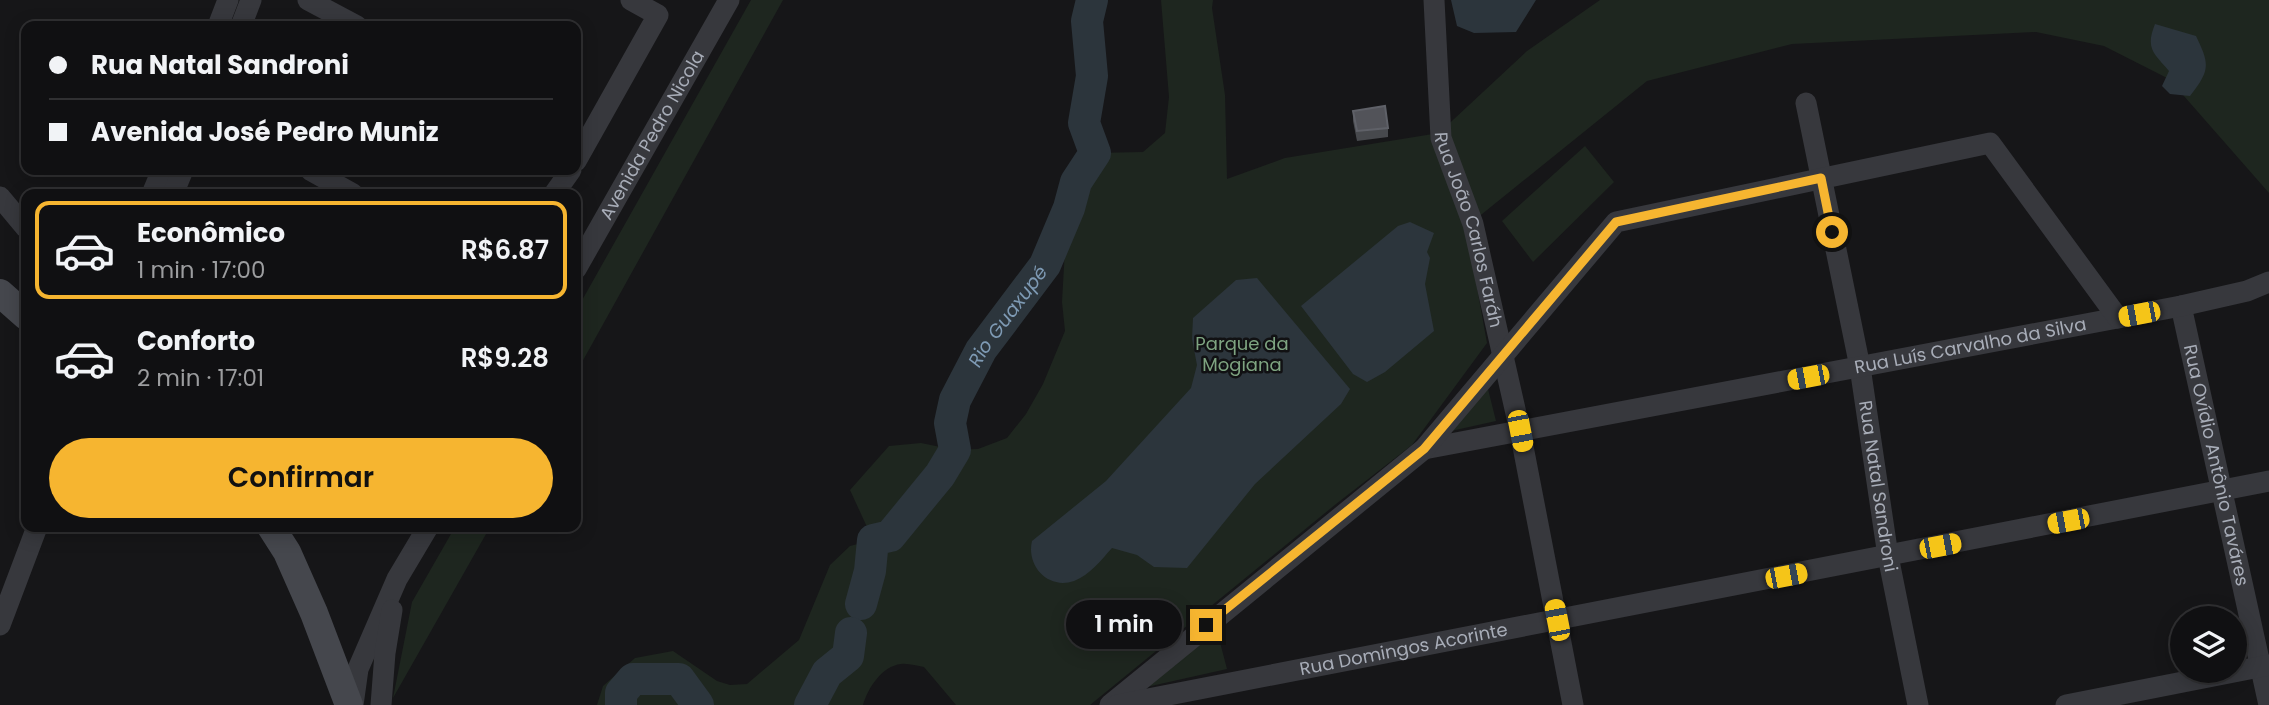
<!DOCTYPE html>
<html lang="pt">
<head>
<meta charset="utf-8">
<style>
  :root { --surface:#101012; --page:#19191b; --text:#f1f3f6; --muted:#9c9d9f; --line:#303032; --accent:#f6b530 }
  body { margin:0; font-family:Poppins,sans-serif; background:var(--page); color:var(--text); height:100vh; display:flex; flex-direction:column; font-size:26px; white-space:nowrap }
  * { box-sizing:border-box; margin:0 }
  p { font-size:23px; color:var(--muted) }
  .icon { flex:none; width:38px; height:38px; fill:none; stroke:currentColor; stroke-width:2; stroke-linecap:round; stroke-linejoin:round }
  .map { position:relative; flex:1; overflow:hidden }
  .details { position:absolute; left:21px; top:189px; width:560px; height:343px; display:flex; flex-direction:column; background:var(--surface); border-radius:14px; box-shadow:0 4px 18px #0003,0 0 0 2px var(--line) }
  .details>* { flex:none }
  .hud { position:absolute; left:21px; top:21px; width:560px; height:154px; border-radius:14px; box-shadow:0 4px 18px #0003,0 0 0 2px var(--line); display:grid; align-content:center; height:154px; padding:0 28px; background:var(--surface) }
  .fabs { position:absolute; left:2170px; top:606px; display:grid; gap:14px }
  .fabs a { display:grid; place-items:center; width:77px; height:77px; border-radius:50%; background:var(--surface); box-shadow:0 4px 18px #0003,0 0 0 2px var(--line); font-size:35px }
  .end { position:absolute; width:32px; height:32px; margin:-16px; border:9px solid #f6b530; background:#111; box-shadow:0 0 0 4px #111 }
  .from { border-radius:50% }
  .bubble { position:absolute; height:49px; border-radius:24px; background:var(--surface); box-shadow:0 4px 18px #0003,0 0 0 2px var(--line); font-size:23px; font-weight:600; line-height:49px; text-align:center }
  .car { position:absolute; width:21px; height:42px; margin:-21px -10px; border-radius:9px; box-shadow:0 0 5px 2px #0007; background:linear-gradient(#f5c518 24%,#345 0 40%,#f5c518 0 76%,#345 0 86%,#f5c518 0) }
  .hud b { display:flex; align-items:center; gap:24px; height:66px; font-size:26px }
  .hud b+b { border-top:2px solid var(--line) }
  .hud i { width:18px; height:18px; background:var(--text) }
  ul { padding:12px 0 0; list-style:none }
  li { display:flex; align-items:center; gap:21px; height:98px; margin:0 14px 10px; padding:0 14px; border:4px solid transparent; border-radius:14px }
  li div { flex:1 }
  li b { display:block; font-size:26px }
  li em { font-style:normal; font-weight:600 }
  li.selected { border-color:var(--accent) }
  li>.icon { width:63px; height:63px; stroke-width:1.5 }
  .button { display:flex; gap:14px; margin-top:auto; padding:14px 28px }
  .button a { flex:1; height:80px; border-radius:42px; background:var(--accent); color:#111; font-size:28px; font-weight:600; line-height:80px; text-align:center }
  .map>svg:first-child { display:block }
</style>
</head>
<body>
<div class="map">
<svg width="2269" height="705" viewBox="0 0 2269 705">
  <rect width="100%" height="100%" fill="#161618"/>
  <path fill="#1e261f" d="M751,0H783L576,373V311Z
    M1161,0H1213L1212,8L1225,95L1227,179L1285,158L1439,133L1527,51L1600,0H2269V193L2169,79L2104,46L2036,32L1792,44L1647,81L1466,227L1487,343L1412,445L1336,504L1090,705H956L924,667C917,666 908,663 901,664C882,666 868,688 863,705H597L603,686L635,658L673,651L717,681L730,685L747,684L799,640L830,565L850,546L873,540L850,490L889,446L921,443L955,450L978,449L1007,438L1026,414L1043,384L1065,331L1062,302L1065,249L1093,174L1095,153L1143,152L1165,133L1169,97Z
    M1585,146L1614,182L1533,262L1502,221Z
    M1487,385L1496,421L1451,431Z
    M455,527H490L393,698L412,602Z
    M1217,631L1227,669L1142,688Z"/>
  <path fill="#2c353c" d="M1451,0H1536L1516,32L1474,33L1457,26Z
    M2155,24L2196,36C2210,65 2210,70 2190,96L2170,94L2162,86L2169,71C2154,53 2145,49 2155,24Z
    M1410,222L1434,233L1427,252L1430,258L1425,284L1434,331L1385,372L1367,382L1353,374L1301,306L1398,226Z
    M1257,278L1350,389L1341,404L1255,484L1187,568L1154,567L1137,555L1112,548C1101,560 1090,575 1074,581C1048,590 1026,566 1032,541L1106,481L1191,388L1197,365L1192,339L1193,318L1236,280Z"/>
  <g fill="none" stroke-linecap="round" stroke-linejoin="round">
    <g stroke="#2c353c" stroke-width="32">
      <path id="s1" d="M861,604L870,571L873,540L890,536L940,475L955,450L950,423L955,400L981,350L1045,265L1069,208L1076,182L1095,153L1084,123L1092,76L1087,21L1092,0"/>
      <path d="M621,705V693L633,679H679L698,705"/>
      <path d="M810,705L827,673L848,656L851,633"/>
    </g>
    <g stroke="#37383d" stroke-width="21">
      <path d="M308,0L357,26"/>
      <path id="s2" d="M1434,0L1441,138L1473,224L1520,431L1573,705"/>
      <path d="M218,26L228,0"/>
      <path d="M241,26L251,0"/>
      <path id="s3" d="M1806,103L1860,367L1888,556L1918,705"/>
      <path d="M576,161L658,15L631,0"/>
      <path d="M310,170L353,194"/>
      <path d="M152,194L162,170"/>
      <path d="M173,194L183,170"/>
      <path d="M554,194L571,170"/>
      <path d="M0,197L26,228"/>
      <path id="s4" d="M576,269L729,0"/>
      <path id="s5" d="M2181,306L2269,705"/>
      <path id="s6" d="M1424,449L2181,306L2247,291L2269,282"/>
      <path d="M0,625L37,527"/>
      <path d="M353,705L358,669L397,579L428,527"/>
      <path d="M381,705L385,653L392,610"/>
      <path d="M1110,705L1424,449L1616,222L1990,143L2118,318"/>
      <path id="s7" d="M1117,705L2269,481"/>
      <path d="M2066,705L2269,665"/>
    </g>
    <path stroke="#45474d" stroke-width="28" d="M0,293L26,316
      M271,527L287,552L314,613L349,705"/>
  </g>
  <path fill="#47494d" d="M1353,111L1388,128V137L1357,141L1353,121Z"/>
  <path fill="#525359" stroke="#5f6168" stroke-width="2" d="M1385,106L1388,128L1357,131L1353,111Z"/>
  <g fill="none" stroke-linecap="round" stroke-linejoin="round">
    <path stroke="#f6b530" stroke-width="9" d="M1206,625L1424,449L1616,222L1821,178L1832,232"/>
  </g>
  <g text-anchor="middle" stroke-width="5" stroke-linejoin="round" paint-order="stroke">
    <g font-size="18" fill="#a8adb8" stroke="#111113">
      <text dy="6" stroke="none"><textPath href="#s4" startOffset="154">Avenida Pedro Nicola</textPath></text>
      <text dy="6" stroke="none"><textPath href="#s2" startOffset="234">Rua João Carlos Faráh</textPath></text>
      <text dy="6" stroke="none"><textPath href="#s6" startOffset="556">Rua Luís Carvalho da Silva</textPath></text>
      <text dy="6" stroke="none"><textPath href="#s5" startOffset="163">Rua Ovídio Antônio Taváres</textPath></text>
      <text dy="6" stroke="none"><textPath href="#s3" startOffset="390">Rua Natal Sandroni</textPath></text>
      <text dy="6" stroke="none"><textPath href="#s7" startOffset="292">Rua Domingos Acorinte</textPath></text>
    </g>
    <g font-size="18" fill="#7ea481" stroke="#111113">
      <text x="1242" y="350">Parque da<tspan x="1242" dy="21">Mogiana</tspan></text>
    </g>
    <g font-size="19" font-style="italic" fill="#7e9ab4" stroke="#111113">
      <text dy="7" stroke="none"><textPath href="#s1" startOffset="341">Rio Guaxupé</textPath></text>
    </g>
  </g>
</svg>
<div class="fabs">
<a><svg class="icon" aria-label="layers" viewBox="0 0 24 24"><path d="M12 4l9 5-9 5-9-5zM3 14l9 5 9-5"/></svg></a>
</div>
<i class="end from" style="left:1832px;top:232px"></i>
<i class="end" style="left:1206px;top:625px"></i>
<div class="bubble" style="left:1066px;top:600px;width:116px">1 min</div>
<i class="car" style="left:2139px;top:314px;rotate:259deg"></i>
<i class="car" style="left:1808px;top:377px;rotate:259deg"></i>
<i class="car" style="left:1520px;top:431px;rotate:169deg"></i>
<i class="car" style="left:2068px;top:521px;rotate:259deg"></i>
<i class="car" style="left:1940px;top:546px;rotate:79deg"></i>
<i class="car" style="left:1786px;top:576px;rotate:79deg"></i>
<i class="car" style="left:1557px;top:620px;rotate:349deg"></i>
<div class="hud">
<b><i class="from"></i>Rua Natal Sandroni</b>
<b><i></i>Avenida José Pedro Muniz</b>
</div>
<section class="details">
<ul>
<li class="selected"><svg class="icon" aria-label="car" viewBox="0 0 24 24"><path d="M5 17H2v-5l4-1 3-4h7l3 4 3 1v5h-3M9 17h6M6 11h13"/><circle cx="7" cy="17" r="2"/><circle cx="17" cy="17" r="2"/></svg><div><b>Econômico</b><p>1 min · 17:00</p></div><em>R$6.87</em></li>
<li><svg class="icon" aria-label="car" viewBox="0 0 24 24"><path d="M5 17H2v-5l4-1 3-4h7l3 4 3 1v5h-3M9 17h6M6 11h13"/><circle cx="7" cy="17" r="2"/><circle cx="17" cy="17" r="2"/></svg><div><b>Conforto</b><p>2 min · 17:01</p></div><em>R$9.28</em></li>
</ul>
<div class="button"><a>Confirmar</a></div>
</section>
</div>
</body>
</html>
